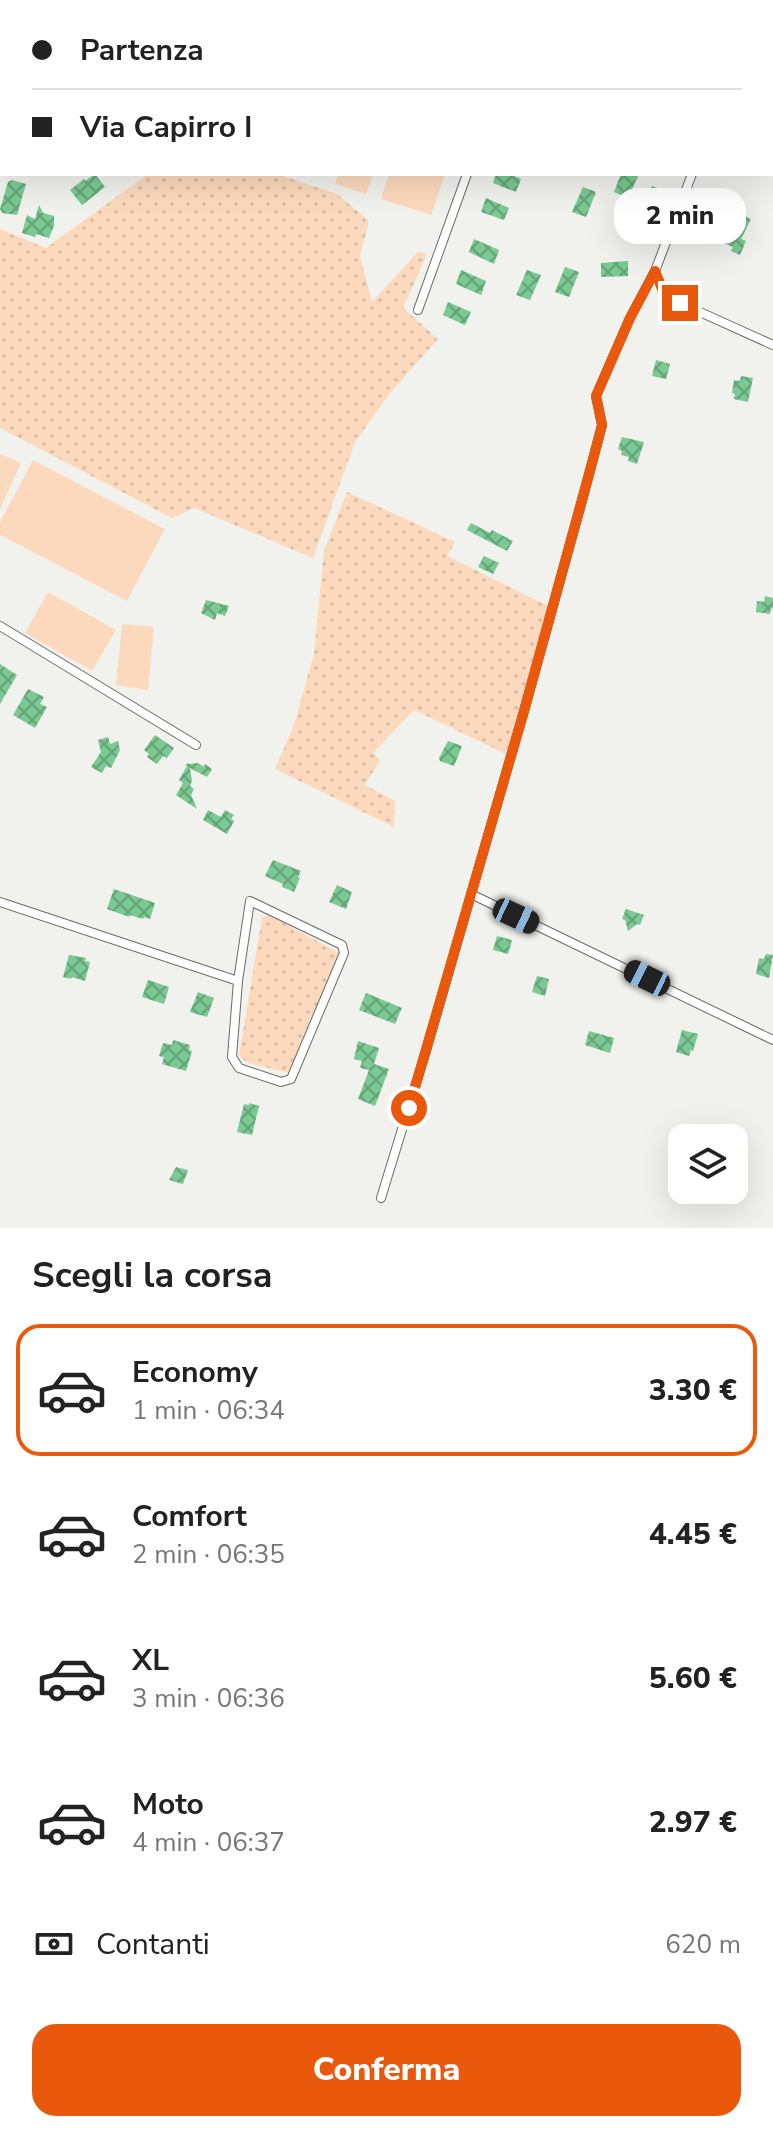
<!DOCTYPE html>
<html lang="it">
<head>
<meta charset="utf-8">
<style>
  :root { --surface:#fff; --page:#f2f2f2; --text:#222; --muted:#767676; --line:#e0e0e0; --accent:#ea580c }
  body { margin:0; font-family:"Nunito Sans",sans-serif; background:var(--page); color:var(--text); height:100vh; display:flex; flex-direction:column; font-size:30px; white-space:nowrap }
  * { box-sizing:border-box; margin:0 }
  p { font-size:26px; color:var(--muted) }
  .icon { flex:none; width:44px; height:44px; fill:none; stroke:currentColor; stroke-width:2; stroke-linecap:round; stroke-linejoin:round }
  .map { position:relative; height:1228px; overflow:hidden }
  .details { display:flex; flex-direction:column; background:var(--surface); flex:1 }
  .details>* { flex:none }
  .top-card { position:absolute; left:0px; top:0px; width:774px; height:176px; box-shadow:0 8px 32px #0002; display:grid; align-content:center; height:176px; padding:0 32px; background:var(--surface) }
  .buttons { position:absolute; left:668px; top:1124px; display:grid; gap:16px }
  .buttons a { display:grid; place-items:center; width:80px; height:80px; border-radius:16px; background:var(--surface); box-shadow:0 8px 32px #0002; font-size:40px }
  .end { position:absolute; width:36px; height:36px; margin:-18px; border:10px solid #ea580c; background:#fff; box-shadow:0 0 0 4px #fff }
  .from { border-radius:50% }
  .bubble { position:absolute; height:56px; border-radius:24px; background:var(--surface); box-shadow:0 8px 32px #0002; font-size:26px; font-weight:800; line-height:56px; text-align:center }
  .car { position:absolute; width:24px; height:48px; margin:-24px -12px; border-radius:10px; box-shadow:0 0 6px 2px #0007; background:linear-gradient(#222 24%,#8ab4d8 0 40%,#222 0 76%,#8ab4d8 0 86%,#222 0) }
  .top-card b { display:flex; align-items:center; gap:28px; height:76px; font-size:30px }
  .top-card b+b { border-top:2px solid var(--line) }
  .top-card i { width:20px; height:20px; background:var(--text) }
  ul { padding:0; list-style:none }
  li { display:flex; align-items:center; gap:24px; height:132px; margin:0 16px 12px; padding:0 16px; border:4px solid transparent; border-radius:24px }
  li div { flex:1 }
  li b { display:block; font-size:30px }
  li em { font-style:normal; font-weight:800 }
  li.selected { border-color:var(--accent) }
  li>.icon { width:72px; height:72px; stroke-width:1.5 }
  h2 { padding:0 32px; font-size:36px; line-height:96px }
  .pay { display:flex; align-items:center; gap:20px; height:88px; padding:0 32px; font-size:30px }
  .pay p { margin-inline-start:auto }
  .cta { display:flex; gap:16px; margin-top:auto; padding:16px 32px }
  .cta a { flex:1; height:92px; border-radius:24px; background:var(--accent); color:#fff; font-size:32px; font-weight:800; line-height:92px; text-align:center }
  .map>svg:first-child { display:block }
</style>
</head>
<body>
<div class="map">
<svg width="773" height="1228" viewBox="0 0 773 1228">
  <defs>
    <pattern id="grass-dots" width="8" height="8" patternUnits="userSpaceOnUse" patternTransform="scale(2)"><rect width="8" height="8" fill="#fcd9bc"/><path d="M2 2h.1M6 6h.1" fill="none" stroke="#d8baa2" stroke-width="1.8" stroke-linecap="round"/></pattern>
    <pattern id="building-cross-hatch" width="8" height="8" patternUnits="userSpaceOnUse" patternTransform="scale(2)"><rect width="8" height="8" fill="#7ac992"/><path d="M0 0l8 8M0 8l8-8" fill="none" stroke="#64a377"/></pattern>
  </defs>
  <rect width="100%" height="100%" fill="#f1f2ed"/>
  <path fill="url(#grass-dots)" d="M148,174H277L337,194L369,221L360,256L372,302L418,252L427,254L403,308L438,339L390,393L355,442L313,558L194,508L172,518L0,428V229L46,248Z
    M347,492L455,542L447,556L548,606L506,754L414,710L373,753L380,760L365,785L395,801L394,827L275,769L294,725L314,654L324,551Z
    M269,915L339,953L289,1073L248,1063L239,1056L262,918Z"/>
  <path fill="#fcd9bc" d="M338,174H373L366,194L335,184Z
    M389,174H445L431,215L381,199Z
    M0,454L21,463L0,509Z
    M33,460L165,529L127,601L0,535V522Z
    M48,592L116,630L92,671L25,633Z
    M122,624L154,627L148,690L116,685Z"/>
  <path fill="url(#building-cross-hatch)" d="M95,174L105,187L82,205L70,190L84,179L85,181Z
    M496,174H509L521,179L516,192L493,183Z
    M621,174H639L628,198L614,192Z
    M12,180L26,184L17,215L2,213L0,209L8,182Z
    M652,186L665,191L660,204L654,201L642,217L640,216Z
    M583,187L596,192L586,217L572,212Z
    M486,198L509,208L504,220L481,212Z
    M39,205L43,213L54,216V226L49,238L36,234L35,237L22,233L27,215L35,219Z
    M738,212L751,219L741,239L746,241L740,255L731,251L733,247L723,243Z
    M474,239L499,250L494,264L469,252Z
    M628,261V276L601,277V263Z
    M565,267L579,272L569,297L555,292Z
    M461,270L486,281L481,295L456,284Z
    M527,270L541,275L530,300L516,295Z
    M448,302L471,312L465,325L443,315Z
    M656,360L670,364L666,379L652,376Z
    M741,376L753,378L748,402L734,399L735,394L732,393L734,380L740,381Z
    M622,437L644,442L637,464L628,461L629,457L621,455L622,451L618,449Z
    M471,523L490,533L492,530L513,541L507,551L467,530Z
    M484,556L499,563L493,574L478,567Z
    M765,596L773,598V609L771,608L770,614L756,612L757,601L764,602Z
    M206,600L229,606L225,616L217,613L215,620L201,613Z
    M0,664L17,675L0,704Z
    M28,689L44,697L40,704L47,707L35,728L13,715Z
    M155,735L174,748L167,758L163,756L157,764L147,757L149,754L144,750Z
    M108,737L110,744L118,741L120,750L111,768L106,766L102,773L91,767L101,752L98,740Z
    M448,741L462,746L454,766L440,761L439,758Z
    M189,763V764L198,763L204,767L205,764L212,769L207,777L190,768L192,781L190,786L194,789L191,795L197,809L176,795L183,783L179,780L187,766L185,765Z
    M208,810L221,817L225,810L234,815L231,819L234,821L227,834L203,820Z
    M273,860L301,871L298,877L300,878L294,892L282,887L283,884L265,876Z
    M337,885L352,892L346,909L329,902Z
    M114,889L155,903L150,919L144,917L143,919L130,915L129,917L107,909Z
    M626,909L644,915L640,925L637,924L628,931L625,920L622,919Z
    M497,936L512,940L508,954L493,950Z
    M766,954L773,955L769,978L756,974L759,958L764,959Z
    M69,955L86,958L85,961L90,962L85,981L72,977L71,979L63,977Z
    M537,976L549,979L545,996L532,992Z
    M148,980L169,987L164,1004L142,997Z
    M198,992L214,998L207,1017L190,1012Z
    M366,993L402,1008L395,1024L359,1010Z
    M682,1030L698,1034L693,1051L691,1050L689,1056L676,1052Z
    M589,1031L614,1038L610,1053L585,1045Z
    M173,1040L190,1045L189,1050L192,1051L186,1071L162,1064L164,1057L159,1056L163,1043L172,1045Z
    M358,1041L379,1048L374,1064L389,1069L375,1106L358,1099L369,1070L360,1068L362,1061L354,1059Z
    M249,1103L259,1106L252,1135L237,1132L244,1104L249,1105Z
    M176,1167L188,1170L183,1184L169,1180Z"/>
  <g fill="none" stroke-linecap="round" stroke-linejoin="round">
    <g stroke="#6a6b67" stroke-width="10">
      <path id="minor" d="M626,0L631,2
        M529,2L530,0
        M772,124H773
        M692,174L655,271L663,291L680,303L773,345
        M418,310L467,174
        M0,626L196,745
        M471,894L773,1040
        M250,901L342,945L344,953L291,1079L281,1082L239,1068L232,1057L238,981Z
        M0,902L238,981
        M381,1198L426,1051L524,711L584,494L602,425L596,396L630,318L655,271"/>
    </g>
    <use href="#minor" stroke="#fff" stroke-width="8"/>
  </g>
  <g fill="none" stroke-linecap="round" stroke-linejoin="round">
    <path stroke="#ea580c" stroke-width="10" d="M409,1108L524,711L596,448L602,425L596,396L630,318L655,271L663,291L680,303"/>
  </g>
</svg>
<div class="buttons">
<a><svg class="icon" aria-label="layers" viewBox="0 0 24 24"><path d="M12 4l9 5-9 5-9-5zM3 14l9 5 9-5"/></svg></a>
</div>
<i class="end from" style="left:409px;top:1108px"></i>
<i class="end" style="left:680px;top:303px"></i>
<div class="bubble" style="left:614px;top:188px;width:132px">2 min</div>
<i class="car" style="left:516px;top:916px;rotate:115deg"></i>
<i class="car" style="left:647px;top:978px;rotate:296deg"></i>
<div class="top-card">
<b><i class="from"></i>Partenza</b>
<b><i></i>Via Capirro I</b>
</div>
</div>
<section class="details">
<h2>Scegli la corsa</h2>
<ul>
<li class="selected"><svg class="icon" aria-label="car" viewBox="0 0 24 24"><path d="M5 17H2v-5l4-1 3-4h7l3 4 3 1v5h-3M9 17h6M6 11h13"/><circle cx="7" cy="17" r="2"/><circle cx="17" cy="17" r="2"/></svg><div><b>Economy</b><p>1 min · 06:34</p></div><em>3.30 €</em></li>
<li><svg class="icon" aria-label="car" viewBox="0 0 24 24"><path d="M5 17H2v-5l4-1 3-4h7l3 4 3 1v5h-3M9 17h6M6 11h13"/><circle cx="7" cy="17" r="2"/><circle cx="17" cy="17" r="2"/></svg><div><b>Comfort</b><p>2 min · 06:35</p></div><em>4.45 €</em></li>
<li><svg class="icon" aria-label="car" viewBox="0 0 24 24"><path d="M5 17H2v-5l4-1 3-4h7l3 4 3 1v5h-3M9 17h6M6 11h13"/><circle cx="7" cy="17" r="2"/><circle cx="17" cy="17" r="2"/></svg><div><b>XL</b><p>3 min · 06:36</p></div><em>5.60 €</em></li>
<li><svg class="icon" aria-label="car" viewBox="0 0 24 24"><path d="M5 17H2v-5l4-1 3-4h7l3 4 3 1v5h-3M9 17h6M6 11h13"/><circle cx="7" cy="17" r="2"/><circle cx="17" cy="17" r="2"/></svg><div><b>Moto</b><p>4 min · 06:37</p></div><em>2.97 €</em></li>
</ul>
<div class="pay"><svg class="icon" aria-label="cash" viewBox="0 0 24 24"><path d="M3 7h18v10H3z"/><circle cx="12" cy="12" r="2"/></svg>Contanti<p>620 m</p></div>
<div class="cta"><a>Conferma</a></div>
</section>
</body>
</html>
